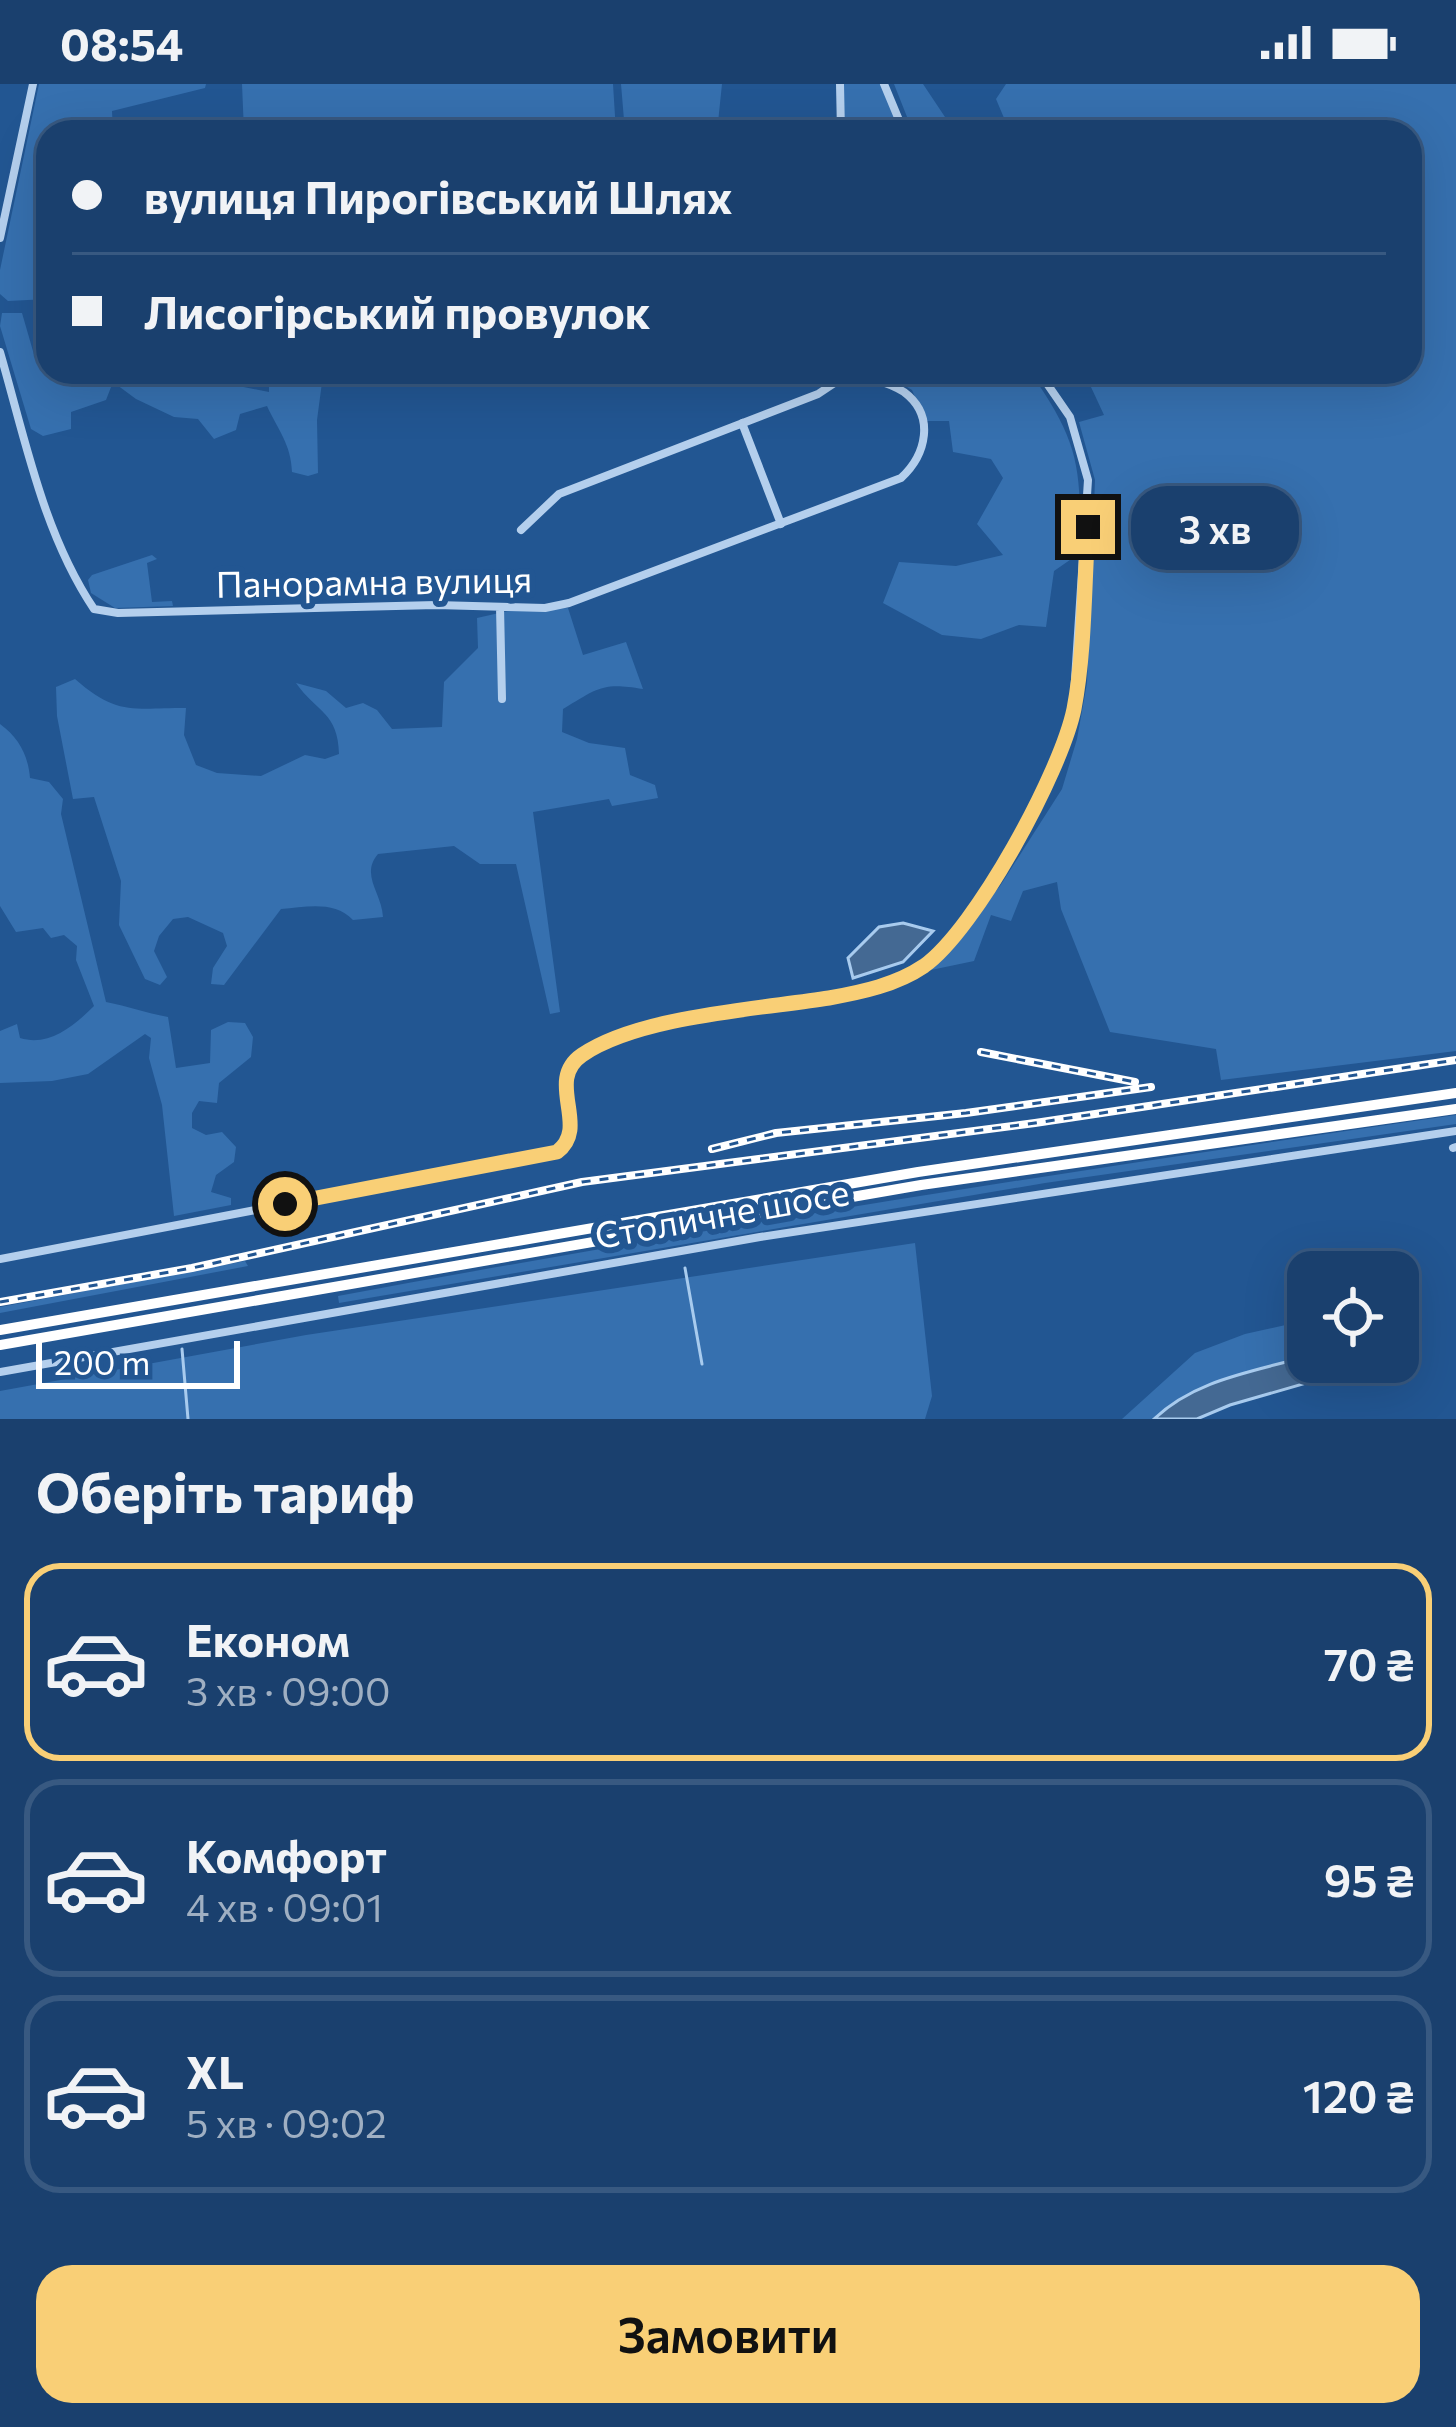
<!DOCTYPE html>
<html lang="uk">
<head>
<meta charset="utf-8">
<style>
  :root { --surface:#1a406e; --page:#234773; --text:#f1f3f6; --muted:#9fafc2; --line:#385981; --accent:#f9cf76 }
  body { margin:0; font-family:Commissioner,sans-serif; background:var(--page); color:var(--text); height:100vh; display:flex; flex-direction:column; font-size:45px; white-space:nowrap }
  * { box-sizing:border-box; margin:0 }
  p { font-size:39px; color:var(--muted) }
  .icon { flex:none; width:66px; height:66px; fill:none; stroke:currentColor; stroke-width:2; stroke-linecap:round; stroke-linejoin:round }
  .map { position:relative; height:1335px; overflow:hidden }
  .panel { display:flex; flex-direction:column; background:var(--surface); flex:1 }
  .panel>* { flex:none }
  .guide { position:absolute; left:36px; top:36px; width:1386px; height:264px; border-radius:36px; box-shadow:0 12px 48px #0002,0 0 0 3px var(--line); display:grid; align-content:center; height:264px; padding:0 36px; background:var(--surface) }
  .controls { position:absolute; left:1287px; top:1167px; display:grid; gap:24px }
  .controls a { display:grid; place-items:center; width:132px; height:132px; border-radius:24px; background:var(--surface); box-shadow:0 12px 48px #0002,0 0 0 3px var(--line); font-size:60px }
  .scale { position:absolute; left:36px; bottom:30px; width:204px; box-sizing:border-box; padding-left:12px; border:6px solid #fff; border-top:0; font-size:33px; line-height:42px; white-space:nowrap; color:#fff; -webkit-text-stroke:9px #225692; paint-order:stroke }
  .end { position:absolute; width:54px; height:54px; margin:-27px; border:15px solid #f9cf76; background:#111; box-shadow:0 0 0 6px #111 }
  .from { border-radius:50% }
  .bubble { position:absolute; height:84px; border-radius:36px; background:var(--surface); box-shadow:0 12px 48px #0002,0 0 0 3px var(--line); font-size:39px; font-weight:600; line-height:84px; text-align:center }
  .guide b { display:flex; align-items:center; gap:42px; height:114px; font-size:45px }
  .guide b+b { border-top:3px solid var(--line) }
  .guide i { width:30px; height:30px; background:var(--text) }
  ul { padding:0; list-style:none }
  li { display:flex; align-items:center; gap:36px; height:198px; margin:0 24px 18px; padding:0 12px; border:6px solid var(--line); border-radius:36px }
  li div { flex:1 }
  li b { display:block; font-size:45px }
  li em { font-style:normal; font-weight:600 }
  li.active { border-color:var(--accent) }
  li>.icon { width:108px; height:108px; stroke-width:1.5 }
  h2 { padding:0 36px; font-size:54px; line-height:144px }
  .primary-button { display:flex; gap:24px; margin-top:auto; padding:24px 36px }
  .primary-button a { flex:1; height:138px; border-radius:36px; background:var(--accent); color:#111; font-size:48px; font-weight:600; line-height:138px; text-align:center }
  .status { display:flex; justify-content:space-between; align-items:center; height:84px; padding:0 60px; background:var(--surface); direction:ltr }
  .status svg { height:33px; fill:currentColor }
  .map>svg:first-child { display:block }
</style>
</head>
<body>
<div class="status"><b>08:54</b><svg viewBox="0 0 49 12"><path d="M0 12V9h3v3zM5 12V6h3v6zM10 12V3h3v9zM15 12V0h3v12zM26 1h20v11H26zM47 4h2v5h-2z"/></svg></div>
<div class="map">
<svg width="1456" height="1335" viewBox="0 0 1456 1335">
  <rect width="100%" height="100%" fill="#225692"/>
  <path fill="#3670af" d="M39,0H206L205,4L112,27L113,48H48V215L8,217L0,210V186Z
    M242,0H613L616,48H244Z
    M621,0H722L717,48H625Z
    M842,0H882L901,48H844Z
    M894,0H923L955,48H913Z
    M1006,0H1456V967L1221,996L1216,965L1110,948L1061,825L1057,798L1023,807L1011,837L991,831L974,877L931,886L1000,802L1062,705L1077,655L1087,599L1095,396L1079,338L1104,331L1084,288H1410V48H1018L1004,34L996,15Z
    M2,229H22L35,274L48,275V288H197L198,294L269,308V288H331L323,291L317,336L318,389L308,392L292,388C291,360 278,346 267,322L240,330L236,346L214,355L198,335L174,333L136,315L113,298L106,316L71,328V345L43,352L31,345L0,242Z
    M882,288H1030C1080,359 1081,383 1080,469L1054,487L1046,543L1019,541L981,555L942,551L883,519L899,478L956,482L1003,471L977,440L1003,394L991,375L953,368L949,337H925L912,306Z
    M152,471L157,475L147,479L152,518L172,517L173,522L115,524L91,509L88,496L92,491Z
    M568,524L583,571L626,558L643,605C602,598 598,604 563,625L562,648L589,659L625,664L630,691L655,701L658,714L612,722L609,715L533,728L560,928L550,930L516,780H480L454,762L378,770C360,791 382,809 383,833L353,836C334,816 306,823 281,825L224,901L211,900L213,884L227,862L223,849L188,833L173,835L159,852L154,867L167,893L160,901L145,895L119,841L121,797L94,713L73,715L57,632L56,603L75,595C117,632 133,624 186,624L184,651L196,681L217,689L261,692L305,671L325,675L339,670C338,628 317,629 296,599L326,607L346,624L363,619L377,626L392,645L442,643L444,598L478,564L477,534L508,527Z
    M0,640C19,654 28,671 30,694L49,698L63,715L61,730L106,918C128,922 145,929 168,933L176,984L210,979L211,946L228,938L245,939L253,953L251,973L219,999L217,1019L199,1017L192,1029V1044L206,1051L222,1048L236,1063L234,1078L216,1091L211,1108L231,1114V1121L174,1132L162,1021L149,974L151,954L145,950L88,990L52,997L0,999V947L17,940L20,954C49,963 74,942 94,922L76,876L77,862L64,851L51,854L43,844L16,848L0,822Z
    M1456,1031V1040L1045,1099L339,1219L338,1212C709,1143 1082,1085 1456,1031Z
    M915,1159L932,1312L925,1335H0V1307L306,1251Z
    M245,1177L248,1182L0,1229V1223Z
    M1308,1236V1272C1253,1288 1196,1295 1154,1335H1122L1195,1269L1245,1250Z"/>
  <path fill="#446993" stroke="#a8cbee" stroke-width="3" d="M903,839L933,847L903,878L853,894L848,874L879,843Z
    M1308,1272V1278H1379L1230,1321L1197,1335H1154C1196,1295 1253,1288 1308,1272Z"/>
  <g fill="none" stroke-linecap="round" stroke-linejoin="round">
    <path stroke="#a8cbee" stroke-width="3" d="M685,1184L702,1280
      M182,1265L188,1335"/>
    <path stroke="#b4cfed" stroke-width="8" d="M840,0L841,48
      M884,0L904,48
      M0,154L33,0
      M0,268C25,354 43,449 94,525L118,529L436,521L545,524L569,519L901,394C926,371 936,332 904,308C891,299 873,295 858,290
      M742,339L781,440
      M521,446L559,410L818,310L842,294
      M500,523L502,615
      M1453,1064L1456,1063
      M0,1175L557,1068C590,1044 547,1001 576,975C624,932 798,922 866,906L921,884L967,837L1045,705L1059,675L1073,626L1088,396L1070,333L1039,288
      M0,1288L760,1153L1456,1047"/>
    <path stroke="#fff" stroke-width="10" d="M0,1246L918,1088L1456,1009
      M0,1261L921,1101L1456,1025"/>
    <g stroke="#fff" stroke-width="8">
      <path id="rail" d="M981,968L1135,998
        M712,1065L776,1049L966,1029L1151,1003
        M0,1218L192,1184L582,1098L1035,1039L1456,976"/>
    </g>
    <use href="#rail" stroke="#225692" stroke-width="3" stroke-dasharray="9" stroke-linecap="butt"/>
  </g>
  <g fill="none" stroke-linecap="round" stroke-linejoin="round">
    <path stroke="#f9cf76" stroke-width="15" d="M285,1120L557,1068C591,1043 544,997 582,971C639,932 760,925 829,914C862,908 896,901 924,882C976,845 1061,688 1074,625C1085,567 1084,502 1088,443"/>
  </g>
  <g text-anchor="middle" stroke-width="12" stroke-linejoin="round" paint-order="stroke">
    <g font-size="36" fill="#fff" stroke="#225692">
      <text transform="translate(374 498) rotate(-1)" y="13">Панорамна вулиця</text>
      <text transform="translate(722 1130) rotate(-10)" y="13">Столичне шосе</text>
    </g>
  </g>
</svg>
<div class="controls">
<a><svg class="icon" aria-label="locate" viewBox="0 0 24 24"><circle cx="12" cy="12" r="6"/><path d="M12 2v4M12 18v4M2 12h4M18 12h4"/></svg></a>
</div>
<div class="scale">200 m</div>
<i class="end from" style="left:285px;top:1120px"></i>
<i class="end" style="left:1088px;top:443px"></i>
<div class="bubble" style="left:1131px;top:402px;width:168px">3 хв</div>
<div class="guide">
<b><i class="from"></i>вулиця Пирогівський Шлях</b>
<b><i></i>Лисогірський провулок</b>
</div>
</div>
<section class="panel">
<h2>Оберіть тариф</h2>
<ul>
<li class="active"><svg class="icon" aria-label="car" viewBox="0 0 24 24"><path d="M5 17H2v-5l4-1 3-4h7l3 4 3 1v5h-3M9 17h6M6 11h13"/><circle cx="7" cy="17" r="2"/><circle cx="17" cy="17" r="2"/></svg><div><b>Економ</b><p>3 хв · 09:00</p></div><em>70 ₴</em></li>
<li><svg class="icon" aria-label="car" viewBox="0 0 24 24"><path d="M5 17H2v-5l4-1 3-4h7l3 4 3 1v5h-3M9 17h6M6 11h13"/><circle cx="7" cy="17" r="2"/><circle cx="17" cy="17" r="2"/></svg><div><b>Комфорт</b><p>4 хв · 09:01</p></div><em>95 ₴</em></li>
<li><svg class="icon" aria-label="car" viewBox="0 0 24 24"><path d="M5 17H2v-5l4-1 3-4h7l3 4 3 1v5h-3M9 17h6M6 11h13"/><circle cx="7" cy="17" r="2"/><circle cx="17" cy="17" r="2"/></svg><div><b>XL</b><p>5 хв · 09:02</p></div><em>120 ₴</em></li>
</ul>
<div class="primary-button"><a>Замовити</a></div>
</section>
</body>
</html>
